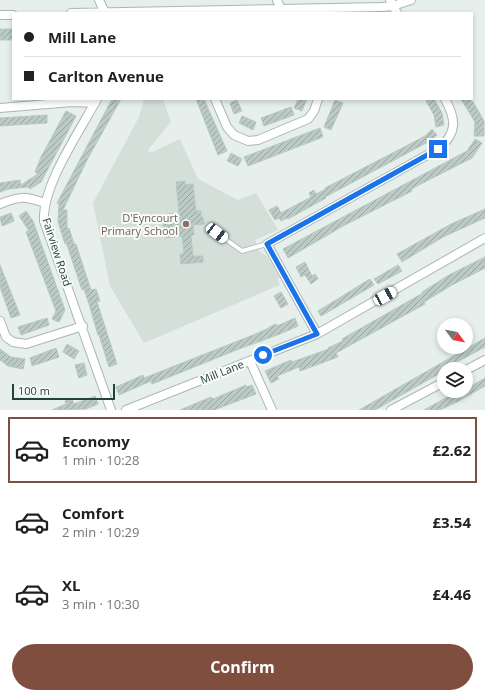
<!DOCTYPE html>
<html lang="en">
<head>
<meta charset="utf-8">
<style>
  :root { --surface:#fff; --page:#f6f6f6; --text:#202124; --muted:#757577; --line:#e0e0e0; --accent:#7f4e3f }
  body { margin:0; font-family:"Open Sans",sans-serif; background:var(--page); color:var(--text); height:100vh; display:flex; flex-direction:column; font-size:15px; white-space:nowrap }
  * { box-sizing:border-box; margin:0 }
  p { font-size:13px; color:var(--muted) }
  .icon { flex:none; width:22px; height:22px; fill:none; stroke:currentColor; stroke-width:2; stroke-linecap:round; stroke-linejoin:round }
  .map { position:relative; height:410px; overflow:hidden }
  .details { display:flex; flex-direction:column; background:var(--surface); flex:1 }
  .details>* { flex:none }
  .guide { position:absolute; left:12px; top:12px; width:461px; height:88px; border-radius:0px; box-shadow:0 2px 6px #0003; display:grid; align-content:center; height:88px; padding:0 12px; background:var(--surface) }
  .needle { width:26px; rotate:122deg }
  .buttons { position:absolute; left:437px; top:318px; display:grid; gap:8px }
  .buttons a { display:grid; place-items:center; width:36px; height:36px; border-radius:50%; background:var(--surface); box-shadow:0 2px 6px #0003; font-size:20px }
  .scale { position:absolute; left:12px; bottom:10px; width:103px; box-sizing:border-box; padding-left:4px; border:2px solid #24423a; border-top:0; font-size:11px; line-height:14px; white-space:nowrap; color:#24423a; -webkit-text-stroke:3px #f7fbf9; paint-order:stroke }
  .end { position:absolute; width:18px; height:18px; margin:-9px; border:5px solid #1a73e8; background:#fff; box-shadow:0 0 0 2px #fff }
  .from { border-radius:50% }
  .car { position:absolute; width:12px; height:24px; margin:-12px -6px; border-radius:5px; box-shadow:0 0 3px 1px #0007; background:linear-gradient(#fff 24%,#345 0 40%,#fff 0 76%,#345 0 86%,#fff 0) }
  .guide b { display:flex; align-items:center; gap:14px; height:38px; font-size:15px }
  .guide b+b { border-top:1px solid var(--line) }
  .guide i { width:10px; height:10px; background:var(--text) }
  ul { padding:7px 0 0; list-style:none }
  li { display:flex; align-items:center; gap:12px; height:66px; margin:0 8px 6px; padding:0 4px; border:2px solid transparent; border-radius:0px }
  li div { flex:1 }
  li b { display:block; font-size:15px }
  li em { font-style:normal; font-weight:700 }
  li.active { border-color:var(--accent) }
  li>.icon { width:36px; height:36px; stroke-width:1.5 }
  .primary-button { display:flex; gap:8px; margin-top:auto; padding:8px 12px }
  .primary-button a { flex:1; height:46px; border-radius:24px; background:var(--accent); color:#fff; font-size:16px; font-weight:700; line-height:46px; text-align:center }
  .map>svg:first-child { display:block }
</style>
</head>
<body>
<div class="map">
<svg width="485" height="410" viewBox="0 0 485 410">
  <defs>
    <pattern id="building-hatch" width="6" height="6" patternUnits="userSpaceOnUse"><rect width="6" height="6" fill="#bbcac4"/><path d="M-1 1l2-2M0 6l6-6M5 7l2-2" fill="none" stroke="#98a6a0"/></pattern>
  </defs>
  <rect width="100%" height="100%" fill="#e6efeb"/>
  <path fill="#d4dfda" d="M144,99H163L171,122L148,150L150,153L180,139L198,179L238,200L256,193L278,230L255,240L260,252L267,256L279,277L278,280L280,285L144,343L110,286L93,203L139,117Z"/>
  <path fill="url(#building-hatch)" stroke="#b8c9c2" d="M0,29H13V40H0Z
    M112,99H121L87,160L63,210H67V229L69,228L74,244H76L91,290L96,289L100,301L97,302L117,364L109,367L99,335H98L89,304L84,289L82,290L66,242L65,244L58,222L59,204L57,203Z
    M196,99H204L227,151L218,155Z
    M298,99H307L302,111L294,108Z
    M430,99H434L442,113L444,125L436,127L434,115L426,101Z
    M461,99H471L475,105L484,121V136H474L475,122Z
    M237,100L242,111L234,114L230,103Z
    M335,100L343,103L331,130L324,127Z
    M291,107L294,115L264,126L261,118Z
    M66,111L76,116L41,182L30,189L28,187L9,189L0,192V183L20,180L21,185L38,174L35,172L41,157Z
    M47,115V123L0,126V118Z
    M242,116L256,122L253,130L239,123Z
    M320,128L323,137L248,166L244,157Z
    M432,129L437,135L430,141L325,197L326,198L288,219L287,218L281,221L279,218L275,220L269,210L277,206L281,213L311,197L309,193L314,190L316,194L326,189L325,188L408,145L425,136Z
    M475,139L482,143L472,158L411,189L412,191L345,225L288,258L283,249L467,151Z
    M231,153L242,159L238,166L227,161Z
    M185,181V185L193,184L196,211H201V217H203L204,224L193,225L194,235H191L193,256H203V262L181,264L180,254H184L182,236L165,238L163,222H166V214L179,213L176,182Z
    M485,209V218L443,237L402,262L397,254L451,224Z
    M26,211L33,221L65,310L59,322L52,319L56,311L26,232L29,231L19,216Z
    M11,213L14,221L2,226L0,217Z
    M485,257V268L452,285L424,302L425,304L336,353L338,357L300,371L299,367L277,376L279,379L271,383L265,371L291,360L292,362L329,349L328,348L343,341L342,339L423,293L422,292L449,275Z
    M305,262L312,276L315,274L318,279L311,284L305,275L301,277L296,267Z
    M0,265L20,315L11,318L0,287Z
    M398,265L402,271L378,284L374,279Z
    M370,279L374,285L321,316L318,311Z
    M281,292L288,304L281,308L274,296Z
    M47,318L49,325L21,335L18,327Z
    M295,318L298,326L280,334L239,349L152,384L151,381L119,395L116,387L143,375L144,378L253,335L269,328V327L276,324L277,326Z
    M485,338V347L444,369L437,375L375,410H359Z
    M67,344L79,351L74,359L63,352Z
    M56,348L59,357L32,366L30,358Z
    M0,349L11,357L25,359L23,369L8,366L0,360Z
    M84,363L87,375L79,378L75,365Z
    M485,378V386L457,402L440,410H424L451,395L466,391V389Z
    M246,385L247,387L252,385L256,394L214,410H180L211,397L213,399Z
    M95,396L98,404L86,409L52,410L66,404L65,401L72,399L74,404Z"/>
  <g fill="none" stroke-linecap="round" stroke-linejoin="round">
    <g stroke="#a8b8b2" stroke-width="5.5">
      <path id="service" d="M217,233L242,251L267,244"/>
    </g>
    <g stroke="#a8b8b2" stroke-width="10">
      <path id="minor" d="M99,0L105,13
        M277,0L282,12
        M390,0L397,13
        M71,13L382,7L393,6L411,0
        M0,15H13
        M97,99C80,131 42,185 44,221L111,410
        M215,99L227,127L234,135L248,141L258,140L308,119L314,111L318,99
        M0,108L72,102L95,103
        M0,204C20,196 24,196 45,203
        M0,321L6,337L13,342L26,344L83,326
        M317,334L267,244L438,149C458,133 456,119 445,99
        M250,361L272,410
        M466,370L485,360
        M126,410L317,334L485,238
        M391,410L444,382"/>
    </g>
    <use href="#service" stroke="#fff" stroke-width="4"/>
    <use href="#minor" stroke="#fff" stroke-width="8"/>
  </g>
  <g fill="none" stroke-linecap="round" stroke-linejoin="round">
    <path stroke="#1a73e8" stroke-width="5" d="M263,355L317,334L267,244L438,149"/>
  </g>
  <circle fill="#8d6e63" stroke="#f7fbf9" stroke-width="1.5" cx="186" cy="224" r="4"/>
  <g text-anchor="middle" stroke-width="4" stroke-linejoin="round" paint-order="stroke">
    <g font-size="11" fill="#785e54" stroke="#f7fbf9" text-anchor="end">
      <text x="178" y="222">D'Eyncourt<tspan x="178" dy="13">Primary School</tspan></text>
    </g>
    <g font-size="11" fill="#24423a" stroke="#f7fbf9">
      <text transform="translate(57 252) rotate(72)" y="4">Fairview Road</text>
      <text transform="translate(222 372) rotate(-22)" y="4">Mill Lane</text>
    </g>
  </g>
</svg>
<div class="buttons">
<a><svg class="needle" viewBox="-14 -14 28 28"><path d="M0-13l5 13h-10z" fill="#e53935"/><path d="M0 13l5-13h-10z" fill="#757577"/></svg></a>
<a><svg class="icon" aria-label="layers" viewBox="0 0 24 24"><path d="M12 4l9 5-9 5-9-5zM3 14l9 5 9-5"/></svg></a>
</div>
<div class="scale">100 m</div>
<i class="end from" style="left:263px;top:355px"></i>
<i class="end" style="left:438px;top:149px"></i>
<i class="car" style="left:217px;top:233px;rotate:127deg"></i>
<i class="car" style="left:385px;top:296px;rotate:61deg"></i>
<div class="guide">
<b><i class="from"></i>Mill Lane</b>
<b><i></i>Carlton Avenue</b>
</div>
</div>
<section class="details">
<ul>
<li class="active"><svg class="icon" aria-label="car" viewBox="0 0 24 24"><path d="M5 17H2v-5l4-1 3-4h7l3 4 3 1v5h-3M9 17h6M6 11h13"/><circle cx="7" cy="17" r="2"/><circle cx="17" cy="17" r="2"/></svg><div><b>Economy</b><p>1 min · 10:28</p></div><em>£2.62</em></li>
<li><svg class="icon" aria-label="car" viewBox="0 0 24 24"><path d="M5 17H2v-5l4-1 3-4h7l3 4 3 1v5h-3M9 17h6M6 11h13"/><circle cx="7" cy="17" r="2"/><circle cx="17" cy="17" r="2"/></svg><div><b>Comfort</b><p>2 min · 10:29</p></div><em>£3.54</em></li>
<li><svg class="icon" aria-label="car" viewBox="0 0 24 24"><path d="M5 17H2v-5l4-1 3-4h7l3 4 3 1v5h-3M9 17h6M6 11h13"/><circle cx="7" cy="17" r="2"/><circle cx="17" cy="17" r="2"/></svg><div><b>XL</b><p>3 min · 10:30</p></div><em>£4.46</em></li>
</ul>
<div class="primary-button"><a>Confirm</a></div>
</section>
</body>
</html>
